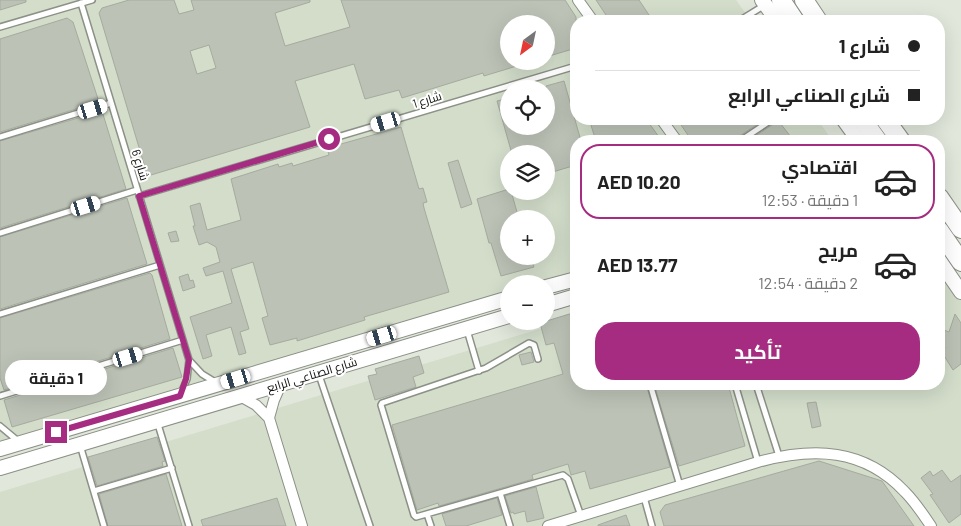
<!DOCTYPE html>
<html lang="ar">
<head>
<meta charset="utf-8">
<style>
  :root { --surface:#fff; --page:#f2f2f2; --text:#222; --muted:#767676; --line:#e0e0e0; --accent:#a62c81 }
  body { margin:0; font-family:Barlow,Cairo,sans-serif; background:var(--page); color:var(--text); direction:rtl; height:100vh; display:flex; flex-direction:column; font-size:19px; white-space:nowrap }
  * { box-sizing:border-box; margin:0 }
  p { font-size:16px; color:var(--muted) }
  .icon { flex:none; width:28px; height:28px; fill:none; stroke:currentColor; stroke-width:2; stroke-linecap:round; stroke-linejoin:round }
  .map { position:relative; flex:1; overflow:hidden; direction:ltr }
  .details { position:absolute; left:570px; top:135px; width:375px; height:255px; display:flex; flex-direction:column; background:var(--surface); border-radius:20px; box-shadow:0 5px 20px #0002; direction:rtl }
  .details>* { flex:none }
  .banner { position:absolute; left:570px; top:15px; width:375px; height:110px; border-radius:20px; box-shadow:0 5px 20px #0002; direction:rtl; display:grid; align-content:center; height:110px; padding:0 25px; background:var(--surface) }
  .needle { width:32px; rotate:213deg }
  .controls { position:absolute; left:500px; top:15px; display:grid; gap:10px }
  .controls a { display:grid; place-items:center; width:55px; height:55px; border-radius:50%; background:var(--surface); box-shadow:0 5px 20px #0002; font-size:25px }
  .end { position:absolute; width:22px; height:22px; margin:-11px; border:6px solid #a62c81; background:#fff; box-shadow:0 0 0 2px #fff }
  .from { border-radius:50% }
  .bubble { position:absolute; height:35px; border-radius:18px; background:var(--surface); box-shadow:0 5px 20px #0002; font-size:16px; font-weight:700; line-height:35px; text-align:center; direction:rtl }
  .car { position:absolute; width:15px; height:30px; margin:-15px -8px; border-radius:6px; box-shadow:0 0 4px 1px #0007; background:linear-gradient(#fff 24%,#345 0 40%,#fff 0 76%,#345 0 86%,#fff 0) }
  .banner b { display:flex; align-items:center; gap:18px; height:48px; font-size:19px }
  .banner b+b { border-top:1px solid var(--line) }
  .banner i { width:12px; height:12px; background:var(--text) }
  ul { padding:9px 0 0; list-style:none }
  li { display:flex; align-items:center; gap:15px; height:75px; margin:0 10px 8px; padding:0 15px; border:2px solid transparent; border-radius:20px }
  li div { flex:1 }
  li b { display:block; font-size:19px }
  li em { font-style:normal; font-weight:700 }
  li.on { border-color:var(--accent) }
  li>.icon { width:45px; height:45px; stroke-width:1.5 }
  .action { display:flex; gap:10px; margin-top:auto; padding:10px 25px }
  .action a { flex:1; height:58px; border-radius:20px; background:var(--accent); color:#fff; font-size:20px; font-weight:700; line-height:58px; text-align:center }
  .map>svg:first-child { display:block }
</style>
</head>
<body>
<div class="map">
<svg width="961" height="526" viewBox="0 0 961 526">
  <rect width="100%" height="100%" fill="#e1e7db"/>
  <path fill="#d3ddca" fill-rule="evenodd" d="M0,0H736L751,21H576V119H817L833,141H576V271L535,284H509V292L0,446ZM509,24H546V61H509ZM509,89H546V126H509ZM509,154H546V191H509ZM509,219H546V256H509Z
    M939,263L961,297V526H0V492L576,318V384H939Z"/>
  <path fill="#bcc2b6" stroke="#a5ab9f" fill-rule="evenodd" d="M0,0H26V2L0,10Z
    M129,0H174L179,14L194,10L191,0H310V2L275,13L285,46L350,27L341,0H565L576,17V48L546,57V24H509V61H533L484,76L483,73L402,98L399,90L365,99L354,64L295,81L310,127L151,175L146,171L99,13L102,8ZM209,45L216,68L197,74L190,51Z
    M596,0H639L651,18L646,21H610Z
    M67,18L73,22L99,102L0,132V39Z
    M564,81L581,141H576V165L546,174V154H512L497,101L509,98V126H546V86Z
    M102,111L126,189L0,228V141Z
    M589,119H646L659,137L646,141H596Z
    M677,119H760L762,121L738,137L736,141H692Z
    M777,119L794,141H748L775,123Z
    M401,127L419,189L423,188L427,202L423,203L424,208L449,292L364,317L365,320L297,341V338L270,345L262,318L268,316L253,262L231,269L249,329L240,332L246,353L239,355L231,327L206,335L212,356L203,359L190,317L232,303L223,271L206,276L203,268L220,262L216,247L207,242L199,245L193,226H195L190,206L200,203L207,230L241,220L231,179L278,164L279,167L292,163L293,166L329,155L327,148Z
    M458,160L472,204L461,208L448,163Z
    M509,189V191H511L519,219H509V256H530L534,267L501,276L491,243H489L477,199Z
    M127,198L147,264L0,309V237Z
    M176,231L179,241L171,242L168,233Z
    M150,273L152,275L170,339L4,390L0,378V318Z
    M188,274L190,281L193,280L195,287L183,291L179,277Z
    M576,312V384H646L670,467L590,489L585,471L571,475L568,464L532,475L533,479L439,506L438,503L417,510L392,425L563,374L554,343L546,345L540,323Z
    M955,314L961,323V364L953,370L943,354L945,347L939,344V328L949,332Z
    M173,348L182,377L12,427L4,400Z
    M531,352L534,362L522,365L519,355Z
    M419,356L424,373L413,377L416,387L375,400L368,376L377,374L375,369Z
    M654,384H728L745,446L679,466Z
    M816,402L821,426L812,428L807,403Z
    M157,437L165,461L162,462L163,466L97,486L88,457Z
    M819,461L882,481L914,526H664L660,512L665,505Z
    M942,470L951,482L961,475V514L949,523L930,495L933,494L921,478L930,471L933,476Z
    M166,474L182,526H108L99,494Z
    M536,487L544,518L527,522L525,511L514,514L513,512L511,513L505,496Z
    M277,498L286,526H203L201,520Z
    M497,498L502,515L466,526H446L442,514Z
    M626,515L630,526H598V525Z"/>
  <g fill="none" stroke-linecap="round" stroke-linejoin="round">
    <g stroke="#8b9186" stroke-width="8">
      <path id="lane" d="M81,3L189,360L187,379L181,393
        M739,21L765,5
        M0,27L92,0
        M0,137L111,103
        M740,141L773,119
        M139,196L576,66
        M0,233L137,190
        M0,314L160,265
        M467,330L479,371
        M538,359L534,345L529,343L486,368L382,403L381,405L414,515L416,517L563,475L568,479L581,516
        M189,360L202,374L215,382
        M319,375L370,526
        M650,384L680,486
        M735,384L758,462
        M756,384L779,456
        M0,396L183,340
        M157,421L189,526
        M0,426L18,441
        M80,445L104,526
        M94,491L172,468
        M500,493L510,526
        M644,497L652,526
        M427,514L431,526"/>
    </g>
    <g stroke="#8b9186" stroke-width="12">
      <path id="street" d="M578,0L593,21
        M661,119L677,141
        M240,396L256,405L269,418L302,526
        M269,418L274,400L281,384
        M548,526L758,462C813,447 864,448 905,492C915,502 923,514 931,526"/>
    </g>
    <g stroke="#8b9186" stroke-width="16">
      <path id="secondary" d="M762,0L777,21
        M843,119L859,141
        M939,260L961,292
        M546,287L576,279
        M546,305L576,296
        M0,449L509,298
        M0,468L509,316"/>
    </g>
    <g stroke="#8b9186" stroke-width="20">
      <path id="highway" d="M781,0L795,21
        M804,0L818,21
        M862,119L878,141
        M885,119L901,141
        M939,197L961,229
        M939,230L961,262"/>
    </g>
    <use href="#lane" stroke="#fff" stroke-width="5"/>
    <use href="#street" stroke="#fff" stroke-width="10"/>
    <use href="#secondary" stroke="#fff" stroke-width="14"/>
    <use href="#highway" stroke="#fff" stroke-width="18"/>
  </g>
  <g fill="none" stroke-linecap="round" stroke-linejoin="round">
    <path stroke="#a62c81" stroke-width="6" d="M56,432L180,396L186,379L189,360L139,196L329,139"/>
  </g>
  <g text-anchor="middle" stroke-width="4" stroke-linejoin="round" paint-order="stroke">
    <g font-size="12" fill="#0f110d" stroke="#fff">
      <text transform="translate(427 100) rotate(-17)" y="4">شارع 1</text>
      <text transform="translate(140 165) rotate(73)" y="4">شارع 6</text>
      <text transform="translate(312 375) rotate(-17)" y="4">شارع الصناعي الرابع</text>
    </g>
  </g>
</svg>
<div class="controls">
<a><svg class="needle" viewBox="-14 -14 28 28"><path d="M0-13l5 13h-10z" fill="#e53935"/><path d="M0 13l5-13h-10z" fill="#767676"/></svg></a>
<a><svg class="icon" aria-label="locate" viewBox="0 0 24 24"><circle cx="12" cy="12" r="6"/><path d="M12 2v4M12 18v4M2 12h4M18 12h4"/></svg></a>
<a><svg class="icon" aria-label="layers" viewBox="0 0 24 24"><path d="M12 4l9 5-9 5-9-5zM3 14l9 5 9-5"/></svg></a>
<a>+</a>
<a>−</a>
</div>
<i class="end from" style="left:329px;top:139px"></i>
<i class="end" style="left:56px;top:432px"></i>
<div class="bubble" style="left:5px;top:360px;width:102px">1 دقيقة</div>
<i class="car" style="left:93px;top:109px;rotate:73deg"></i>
<i class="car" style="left:386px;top:122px;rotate:253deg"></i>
<i class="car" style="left:86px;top:206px;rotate:73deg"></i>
<i class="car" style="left:382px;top:336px;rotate:253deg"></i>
<i class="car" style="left:128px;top:357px;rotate:73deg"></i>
<i class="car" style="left:236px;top:379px;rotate:253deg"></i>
<div class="banner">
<b><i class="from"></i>شارع 1</b>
<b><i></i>شارع الصناعي الرابع</b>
</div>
<section class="details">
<ul>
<li class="on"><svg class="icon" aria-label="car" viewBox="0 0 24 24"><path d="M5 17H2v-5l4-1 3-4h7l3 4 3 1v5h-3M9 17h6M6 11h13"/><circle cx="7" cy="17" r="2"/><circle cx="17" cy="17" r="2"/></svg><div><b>اقتصادي</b><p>1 دقيقة · 12:53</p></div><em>AED 10.20</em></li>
<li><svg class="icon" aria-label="car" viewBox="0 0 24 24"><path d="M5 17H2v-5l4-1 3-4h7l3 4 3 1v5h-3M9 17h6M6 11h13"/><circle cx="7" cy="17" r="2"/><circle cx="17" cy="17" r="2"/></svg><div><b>مريح</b><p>2 دقيقة · 12:54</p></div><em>AED 13.77</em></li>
</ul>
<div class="action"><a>تأكيد</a></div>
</section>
</div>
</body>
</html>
